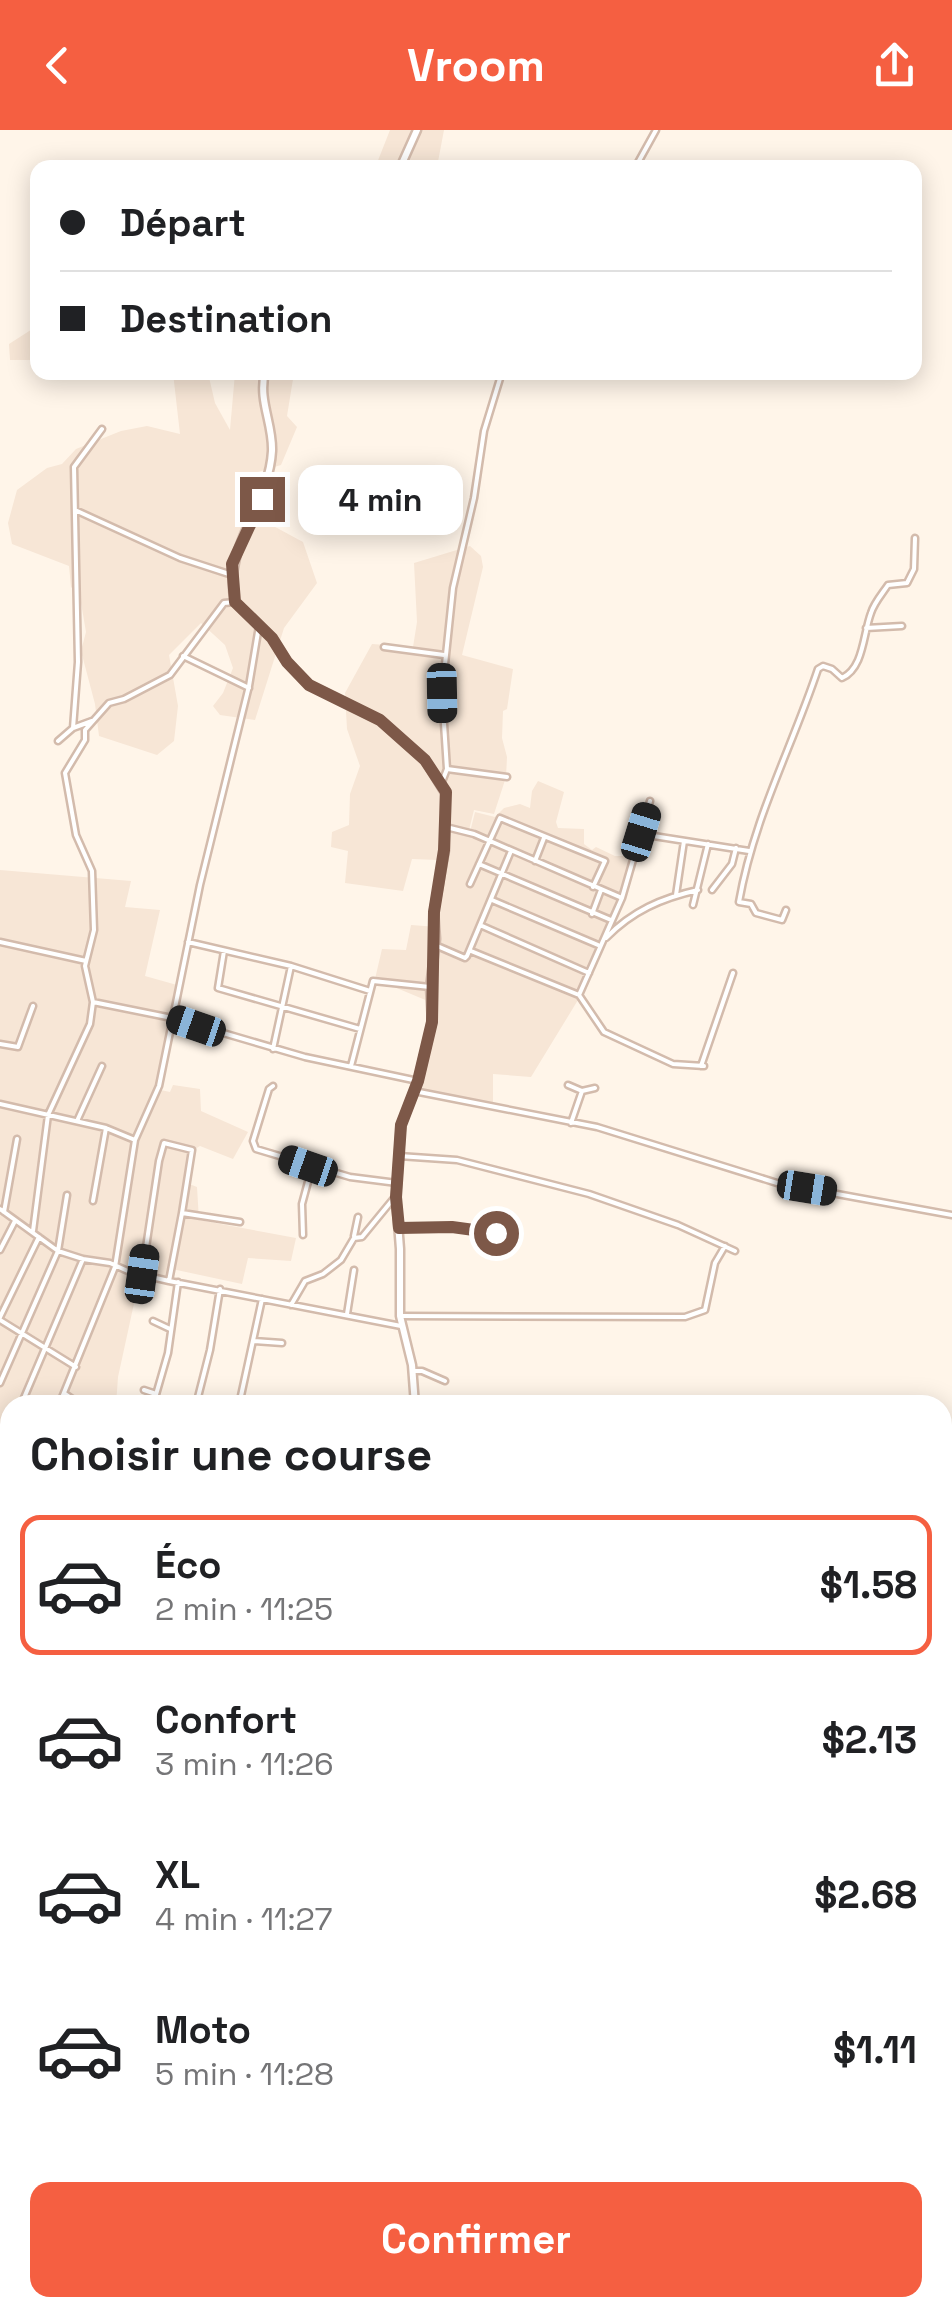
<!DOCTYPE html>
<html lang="fr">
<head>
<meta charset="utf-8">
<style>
  :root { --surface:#fff; --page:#f2f2f2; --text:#202124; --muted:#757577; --line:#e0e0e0; --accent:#f55f41 }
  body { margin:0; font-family:"Space Grotesk",sans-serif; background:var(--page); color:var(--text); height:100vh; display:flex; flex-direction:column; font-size:38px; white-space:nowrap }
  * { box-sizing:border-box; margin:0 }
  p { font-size:32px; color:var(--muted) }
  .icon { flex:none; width:55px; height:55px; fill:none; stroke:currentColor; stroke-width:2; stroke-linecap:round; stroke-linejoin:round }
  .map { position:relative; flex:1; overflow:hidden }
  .side { position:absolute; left:0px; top:1265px; width:952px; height:922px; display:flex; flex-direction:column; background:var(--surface); border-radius:30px 30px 0 0; box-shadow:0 5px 25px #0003 }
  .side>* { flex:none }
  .hud { position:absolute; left:30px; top:30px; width:892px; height:220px; border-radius:20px; box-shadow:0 5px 25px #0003; display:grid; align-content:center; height:220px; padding:0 30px; background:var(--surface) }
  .end { position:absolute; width:45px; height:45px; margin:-22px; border:12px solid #7d5848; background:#fff; box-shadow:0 0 0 5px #fff }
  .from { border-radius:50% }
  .bubble { position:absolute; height:70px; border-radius:20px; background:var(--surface); box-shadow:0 5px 25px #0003; font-size:32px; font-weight:700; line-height:70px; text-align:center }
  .car { position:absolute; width:30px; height:60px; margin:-30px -15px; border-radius:12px; box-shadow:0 0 8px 2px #0007; background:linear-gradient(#222 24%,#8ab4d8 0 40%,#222 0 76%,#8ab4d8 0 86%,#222 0) }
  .hud b { display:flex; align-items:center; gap:35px; height:95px; font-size:38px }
  .hud b+b { border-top:2px solid var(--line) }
  .hud i { width:25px; height:25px; background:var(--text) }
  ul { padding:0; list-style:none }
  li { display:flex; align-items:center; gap:30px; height:140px; margin:0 20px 15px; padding:0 10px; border:5px solid transparent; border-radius:20px }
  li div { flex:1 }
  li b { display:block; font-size:38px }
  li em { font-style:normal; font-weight:700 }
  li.selected { border-color:var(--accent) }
  li>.icon { width:90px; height:90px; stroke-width:1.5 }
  h2 { padding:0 30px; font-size:45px; line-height:120px }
  .action { display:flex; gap:20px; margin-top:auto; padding:20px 30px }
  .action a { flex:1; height:115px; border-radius:20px; background:var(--accent); color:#fff; font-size:40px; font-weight:700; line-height:115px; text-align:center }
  header { display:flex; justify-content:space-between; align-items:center; height:130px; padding:0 30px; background:var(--accent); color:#fff; font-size:45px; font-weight:700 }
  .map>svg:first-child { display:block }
</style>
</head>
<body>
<header><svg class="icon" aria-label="back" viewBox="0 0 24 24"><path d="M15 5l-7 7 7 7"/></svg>Vroom<svg class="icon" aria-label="share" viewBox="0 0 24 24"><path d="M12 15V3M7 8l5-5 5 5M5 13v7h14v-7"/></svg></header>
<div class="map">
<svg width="952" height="2187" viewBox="0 0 952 2187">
  <rect width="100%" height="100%" fill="#fff5e9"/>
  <path fill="#f7e6d6" d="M390,0H444L437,37L375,38Z
    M37,196V230H10L9,214Z
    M173,243H208L215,273L230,300L235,243H294L287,286L297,297L281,335L258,342L244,380L303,412L317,453L284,498L255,590L220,585L213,576L223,563L233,538L225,515L201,493L169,525L178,576L174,611L157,625L99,606L95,574L81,521L86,502L80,467L71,457L69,436L12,414L8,393L17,360L47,338L62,334L76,319L121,301L147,296L180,304Z
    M470,416L481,426L483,437L462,525L513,539L507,579L503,581L502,608L507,627L506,647L494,684L474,680L469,700L441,695L438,730L412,729L403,761L345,753L348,721L331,717L332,702L349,695L350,664L360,636L347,599L345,563L372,514L413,517L417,492L414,433Z
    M538,651L564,662L556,692L558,698L584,699V714L592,720L596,717L615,726H631L624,770L578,870L531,947L493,944V977L416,962L433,893L435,874L375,849L382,819L406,820L411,795L438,797V767L446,701L469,706L475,682L495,687L504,678L520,674L530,678L532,661Z
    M0,740L131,751L125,777L160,780L145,846L177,855L156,959L170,962L173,955L200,959L201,981L248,1002L233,1029L200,1016L195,1019L184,1052L197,1057L199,1090L296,1108L291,1131L248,1128L242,1154L172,1139L170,1150L140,1146L118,1247L116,1275H10V2178H942L943,1412L952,1414V2187H0Z"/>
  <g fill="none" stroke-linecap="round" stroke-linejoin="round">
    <g stroke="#d3bbac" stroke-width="9">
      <path id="minor" d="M635,38L656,0
        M75,380L180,428L232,445
        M235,472L224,473L170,545L124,569L109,573L85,600V610L65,643L76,705L92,741L94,800L85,836L93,872L172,888L305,927L418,951
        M866,498L902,496
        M384,517L444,525
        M183,526L249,558
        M73,598L78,532L74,337L102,299
        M58,611L73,598L92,591
        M447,639L507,647
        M442,652L447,639L442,563L453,458L474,368L484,301L502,242
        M446,697L474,704L622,768
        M641,704L749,721
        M535,731L544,708
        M479,734L611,790
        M470,754L500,688L605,731L593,757
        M712,760L732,734L736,718
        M676,765L684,711
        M492,770L598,815
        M693,775L708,714
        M786,780L782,790L756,783L751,774L739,772C754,687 791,620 818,539L823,536L832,539L842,548C864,538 863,504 871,483C874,473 882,464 888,455L907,453L914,439L915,408
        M592,784L601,760
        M480,795L589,843
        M606,808C632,781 662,768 698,760
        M0,812L86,831
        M188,812L291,836L370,861
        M435,815L465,828L467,826L511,721
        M224,821L218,858L360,899
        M471,821L579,865L622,768L650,671
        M579,865L604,902L673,934L704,936
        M0,914L18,917L33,876
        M273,919L291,836
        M351,936L373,851L430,857
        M701,936L733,843
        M568,955L582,961
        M273,956L269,959L253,1011L256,1019L350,1047L397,1053
        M414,961L597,997L777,1053L952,1085
        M0,974L106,998L135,1010
        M77,991L102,936
        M571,993L582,961L595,958
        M399,1026L457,1030L589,1064L678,1095L735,1121
        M93,1071L106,998
        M0,1079L58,1121L83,1129L110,1133L130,1142L169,1151L401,1196
        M4,1082L17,1009
        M399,1098L452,1097L496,1103
        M33,1101L48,985L90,894L93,872
        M303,1105L302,1074L312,1037
        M354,1106L358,1087
        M0,1120L15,1091
        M142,1144L159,1031L164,1013L192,1020L182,1083
        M169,1151L182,1083L240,1092
        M291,1175L305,1151L323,1144L341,1130L354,1108L362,1107L394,1068
        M347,1184L354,1140
        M400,1186L685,1187L705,1180L715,1133L725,1116
        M0,1187L39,1107
        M0,1190L76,1237
        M153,1191L170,1199
        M253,1211L282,1213
        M412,1241H422L445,1251
        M0,1253L58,1121L67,1065
        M144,1260L156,1264
        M65,1264L81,1275
        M21,1275L83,1129
        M59,1275L115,1137L135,1010L159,956L200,755L249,556L259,496
        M153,1275L168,1223L178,1152
        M196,1275L210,1220L220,1159
        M239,1275L262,1169
        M0,1317L10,1323
        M0,1320L10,1298
        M0,1390L10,1403
        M0,1396L10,1375
        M0,1475L10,1479
        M0,1514L10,1518
        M0,1555L10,1558
        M942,1576L952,1550
        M0,1621L10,1625
        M0,1664L10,1667
        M0,1700L10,1702
        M0,1778L10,1781
        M0,1845L10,1849
        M0,1846L10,1819
        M0,1931L10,1936
        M0,1973L10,1978
        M942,2009L951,2010
        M0,2013L10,2016
        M942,2092L952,2095
        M942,2150L952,2151
        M46,2178L72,2187
        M601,2178L629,2186
        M927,2178V2187
        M247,2185L282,2180L324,2187
        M37,2187L40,2178
        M384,2187L385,2178
        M407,2187L408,2178
        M459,2187L461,2178
        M514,2187L516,2178
        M558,2187L561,2178
        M882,2187V2178"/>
    </g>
    <g stroke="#d3bbac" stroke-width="11">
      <path id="tertiary" d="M400,38L417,0
        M265,242C258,271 273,293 272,321C269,376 222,416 235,472L272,508L287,532L309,555L380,590L425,630L445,663V720L434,781L436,809L430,857L432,892L418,951L401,995L396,1067L400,1119V1186L412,1235L415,1275
        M135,2187L139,2178"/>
    </g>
    <use href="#minor" stroke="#fff" stroke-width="4"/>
    <use href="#tertiary" stroke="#fff" stroke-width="6"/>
  </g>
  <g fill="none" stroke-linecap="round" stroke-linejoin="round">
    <path stroke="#7d5848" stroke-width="12" d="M262,369L232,434L235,472L272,508L287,532L309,555L380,590L425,630L446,662L444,720L434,782L432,892L418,951L401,995L396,1067L399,1098L452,1097L496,1103"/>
  </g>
</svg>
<i class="end from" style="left:496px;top:1103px"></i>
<i class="end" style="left:262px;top:369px"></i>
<div class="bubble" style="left:298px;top:335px;width:165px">4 min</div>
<i class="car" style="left:442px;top:563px;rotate:179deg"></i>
<i class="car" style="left:641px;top:702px;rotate:17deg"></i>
<i class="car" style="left:196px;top:896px;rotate:289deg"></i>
<i class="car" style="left:308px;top:1036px;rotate:289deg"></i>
<i class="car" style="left:807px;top:1058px;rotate:99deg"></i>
<i class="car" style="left:142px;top:1144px;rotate:8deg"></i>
<div class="hud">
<b><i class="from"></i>Départ</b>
<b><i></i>Destination</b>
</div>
<section class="side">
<h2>Choisir une course</h2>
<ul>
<li class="selected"><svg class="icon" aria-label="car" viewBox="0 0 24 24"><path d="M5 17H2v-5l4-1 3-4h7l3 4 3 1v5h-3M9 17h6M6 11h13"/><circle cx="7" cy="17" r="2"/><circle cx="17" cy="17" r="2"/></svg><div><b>Éco</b><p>2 min · 11:25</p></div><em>$1.58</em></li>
<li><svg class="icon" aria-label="car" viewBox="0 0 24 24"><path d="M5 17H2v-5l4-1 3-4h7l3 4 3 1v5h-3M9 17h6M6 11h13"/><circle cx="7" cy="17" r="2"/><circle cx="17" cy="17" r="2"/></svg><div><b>Confort</b><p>3 min · 11:26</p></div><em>$2.13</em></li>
<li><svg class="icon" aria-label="car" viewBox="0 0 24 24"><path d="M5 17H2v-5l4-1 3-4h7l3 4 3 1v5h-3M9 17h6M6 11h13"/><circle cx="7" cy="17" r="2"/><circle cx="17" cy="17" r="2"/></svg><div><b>XL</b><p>4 min · 11:27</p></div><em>$2.68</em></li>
<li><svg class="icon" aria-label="car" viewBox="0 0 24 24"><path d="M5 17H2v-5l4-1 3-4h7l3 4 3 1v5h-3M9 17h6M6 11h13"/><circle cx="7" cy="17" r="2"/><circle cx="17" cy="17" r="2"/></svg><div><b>Moto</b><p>5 min · 11:28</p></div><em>$1.11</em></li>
</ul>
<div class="action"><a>Confirmer</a></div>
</section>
</div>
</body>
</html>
